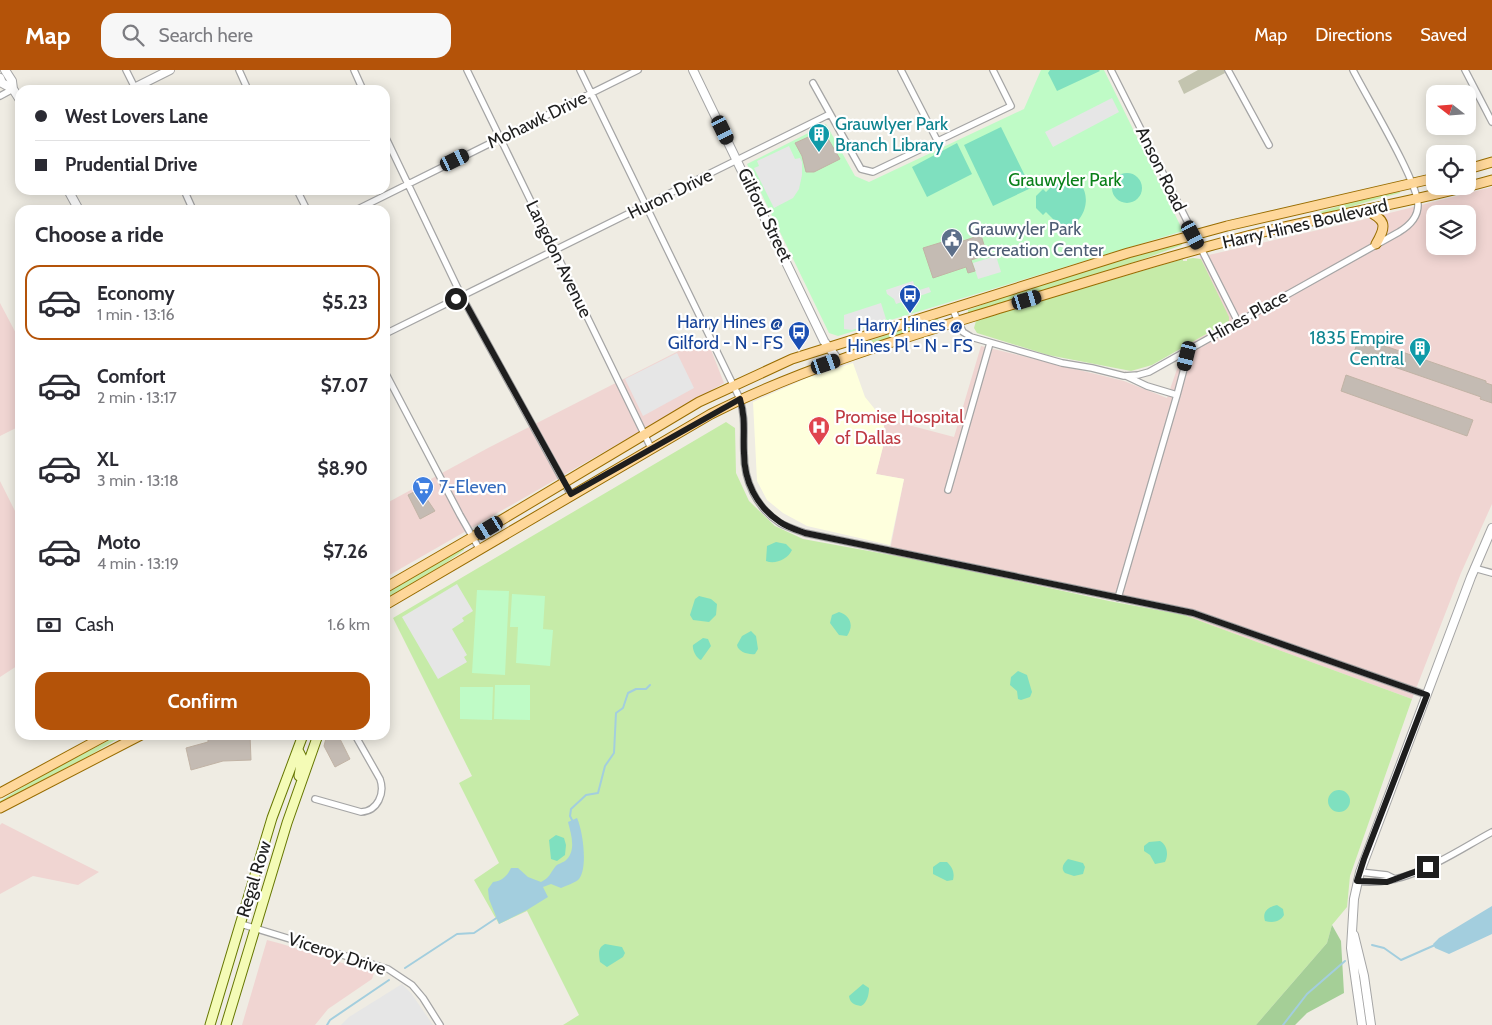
<!DOCTYPE html>
<html lang="en">
<head>
<meta charset="utf-8">
<style>
  :root { --surface:#fff; --page:#f7f7f7; --text:#2b2b33; --muted:#7c7c81; --line:#e1e1e2; --accent:#b45309 }
  body { margin:0; font-family:Cabin,sans-serif; background:var(--page); color:var(--text); height:100vh; display:flex; flex-direction:column; font-size:19px; white-space:nowrap }
  * { box-sizing:border-box; margin:0 }
  p { font-size:16px; color:var(--muted) }
  .icon { flex:none; width:28px; height:28px; fill:none; stroke:currentColor; stroke-width:2; stroke-linecap:round; stroke-linejoin:round }
  .map { position:relative; flex:1; overflow:hidden }
  .details { position:absolute; left:15px; top:135px; width:375px; height:535px; display:flex; flex-direction:column; background:var(--surface); border-radius:15px; box-shadow:0 2px 12px #0003 }
  .details>* { flex:none }
  .banner { position:absolute; left:15px; top:15px; width:375px; height:110px; border-radius:15px; box-shadow:0 2px 12px #0003; display:grid; align-content:center; height:110px; padding:0 20px; background:var(--surface) }
  .needle { width:32px; rotate:287deg }
  .fabs { position:absolute; left:1426px; top:15px; display:grid; gap:10px }
  .fabs a { display:grid; place-items:center; width:50px; height:50px; border-radius:10px; background:var(--surface); box-shadow:0 2px 12px #0003; font-size:25px }
  .end { position:absolute; width:22px; height:22px; margin:-11px; border:6px solid #1e1e1e; background:#fff; box-shadow:0 0 0 2px #fff }
  .from { border-radius:50% }
  .car { position:absolute; width:15px; height:30px; margin:-15px -8px; border-radius:6px; box-shadow:0 0 4px 1px #0007; background:linear-gradient(#222 24%,#8ab4d8 0 40%,#222 0 76%,#8ab4d8 0 86%,#222 0) }
  .banner b { display:flex; align-items:center; gap:18px; height:48px; font-size:19px }
  .banner b+b { border-top:1px solid var(--line) }
  .banner i { width:12px; height:12px; background:var(--text) }
  ul { padding:0; list-style:none }
  li { display:flex; align-items:center; gap:15px; height:75px; margin:0 10px 8px; padding:0 10px; border:2px solid transparent; border-radius:15px }
  li div { flex:1 }
  li b { display:block; font-size:19px }
  li em { font-style:normal; font-weight:700 }
  li.active { border-color:var(--accent) }
  li>.icon { width:45px; height:45px; stroke-width:1.5 }
  h2 { padding:0 20px; font-size:22px; line-height:60px }
  .pay { display:flex; align-items:center; gap:12px; height:55px; padding:0 20px; font-size:19px }
  .pay p { margin-inline-start:auto }
  .button { display:flex; gap:10px; margin-top:auto; padding:10px 20px }
  .button a { flex:1; height:58px; border-radius:15px; background:var(--accent); color:#fff; font-size:20px; font-weight:700; line-height:58px; text-align:center }
  header { display:flex; align-items:center; gap:30px; box-sizing:border-box; height:70px; padding:0 25px; background:var(--accent); color:#fff }
  header strong { font-size:24px }
  nav { display:flex; gap:28px; margin-inline-start:auto; font-size:18px }
  .search { width:350px; height:45px; background:var(--page); display:flex; align-items:center; gap:12px; box-sizing:border-box; padding:0 18px; border-radius:15px; color:var(--muted); font-size:19px }
  .map>svg:first-child { display:block }
</style>
</head>
<body>
<header>
<strong>Map</strong>
<div class="search"><svg class="icon" aria-label="search" viewBox="0 0 24 24"><circle cx="10" cy="10" r="6"/><path d="M15 15l6 6"/></svg>Search here</div>
<nav><a>Map</a><a>Directions</a><a>Saved</a></nav>
</header>
<div class="map">
<svg width="1492" height="955" viewBox="0 0 1492 955">
  <rect width="100%" height="100%" fill="#efece3"/>
  <path fill="#f0d5d2" fill-rule="evenodd" d="M1492,117V434L1461,503L1412,629L1184,545L889,485L904,409L876,404L886,365L882,348L954,367L981,276L1124,311L1167,328L1185,276L1227,253L1229,249L1200,187L1362,150ZM1435,144H1468V176H1435Z
    M0,233L20,271V356L0,366Z
    M706,267L724,313L386,507L385,434L488,378Z
    M0,411L20,451V594L0,607Z
    M2,753L57,781L99,802L78,815L33,806L0,824V755Z
    M267,870L282,874L374,903L372,909L328,939L315,955H242Z"/>
  <path fill="#feffdd" d="M853,293L865,327L882,348L886,365L876,404L904,409L890,475L807,456L783,443L767,430L757,411L753,332L807,308Z"/>
  <path fill="#c3c4af" d="M1198,0H1224L1225,3L1184,24L1178,11Z"/>
  <path fill="#c6eba8" d="M1399,121L1400,123C1371,130 1342,140 1313,146V144L1352,132Z
    M1181,173L1182,175L1138,191L968,243V240L1042,213Z
    M1193,188L1201,189L1229,247V251L1152,295L1131,301L1048,285L977,263L974,258L976,251L1042,230L1183,189V191H1187V189Z
    M937,247L939,252L850,281V278Z
    M726,352L735,358L736,403L749,431L775,456L803,469L929,492L1109,531L1184,545L1412,629L1350,806L1347,837L1332,855L1327,873L1256,955H563L579,945L527,841L499,854L474,810L499,793L459,713L472,706L393,548Z
    M463,477L464,480L429,505L385,531V524L390,520Z
    M119,665H124L87,687L0,733V731L35,709Z"/>
  <path fill="#a5cf97" d="M1332,855L1341,871L1344,923L1307,943L1295,955H1256L1327,873Z"/>
  <path fill="#bffbc6" d="M1041,0H1104L1183,161L838,266L829,263L747,94L826,54L855,106L869,112L1024,39Z
    M477,520L509,521L505,605L472,603Z
    M512,524L545,526L543,559L553,560L550,596L516,593L518,557H510Z
    M495,615H530V650L494,649Z
    M460,617H493L492,650L460,649Z"/>
  <path fill="#7fe0bf" d="M1050,0H1099L1100,1L1057,21L1048,3Z
    M1001,57L1031,118L993,136L964,75Z
    M957,73L972,104L927,127L912,97Z
    M1112 118a15 15 0 1 1 30 0a15 15 0 1 1-30 0Z
    M1066,108C1100,111 1085,164 1061,154L1059,155L1046,142L1043,145L1036,138V126L1043,119L1046,122L1059,109L1061,111Z
    M776,472L786,474L792,480C788,489 775,495 766,491L767,476Z
    M699,526L711,529L717,534L716,545L709,552L693,550L690,545L695,529Z
    M839,542C851,546 854,556 847,566L839,565L830,553L832,545Z
    M751,561L756,566L758,579L755,584C749,585 738,582 737,575L742,566Z
    M703,568L708,569L711,576L701,590C696,588 692,579 693,575Z
    M1018,601L1027,605L1032,622L1030,627L1021,630L1018,629L1017,621L1010,615L1011,607Z
    M1328 731a11 11 0 1 1 22 0a11 11 0 1 1-22 0Z
    M556,765L564,768L566,775L565,785L557,791L551,789L549,770Z
    M1160,771C1167,775 1169,784 1165,792L1155,794L1150,785L1144,781V776L1149,772Z
    M1068,789L1083,793L1085,797L1083,804L1074,806L1065,803C1060,798 1064,793 1068,789Z
    M940,792H947C952,797 955,802 953,810L947,811L933,804V797Z
    M1277,835L1283,839L1284,845C1280,852 1273,853 1265,851C1262,842 1268,837 1277,835Z
    M605,874L622,877L625,883L623,887L607,897L600,892C599,885 597,878 605,874Z
    M863,914L869,918C869,925 867,933 861,936C854,935 850,933 849,926Z"/>
  <path fill="#e6e6e6" d="M1112,28L1119,42L1053,77L1045,62Z
    M789,76L795,89L800,88L802,92V105L799,119L793,128L774,138L754,98L759,96L757,91Z
    M996,186L1001,202L978,209L973,193Z
    M913,211L916,221L929,217L931,222L896,234L894,229L887,224L886,220Z
    M881,233L886,249L852,260L844,259V245Z
    M677,283L694,318L643,346L625,309Z
    M457,514L473,541L462,548L464,551L452,559L467,585L464,587L467,592L438,609L402,547Z
    M402,914L411,923L433,955H341L349,947Z"/>
  <path fill="#a3cede" d="M577,748C583,761 588,798 579,809C575,813 567,815 561,818L551,814L543,817L548,827L527,840L499,854L489,829L488,819L493,812C502,811 507,806 511,798H518L528,807L541,812C550,807 549,805 555,797C557,794 562,793 565,791C577,781 571,764 568,752Z
    M1492,836V864L1449,884L1435,878L1433,874L1439,868Z"/>
  <g fill="none" stroke-linecap="round" stroke-linejoin="round">
    <path stroke="#a3cede" stroke-width="2" d="M573,752L570,746L571,739L586,725L598,723L605,696L614,683L616,643L623,638L628,623L636,619H646L650,615
      M1372,875L1384,878L1401,890L1435,875
      M405,898L457,864L474,863L498,847
      M327,955L330,950L389,910
      M1283,955L1307,924L1345,891"/>
  </g>
  <path fill="#c4bbb3" stroke="#c1b3a5" d="M824,62L840,89L814,102H806L802,86L795,73L815,64L816,66Z
    M981,165L987,185L971,190L975,201L968,203L966,197L933,208L923,178L949,170L951,175Z
    M1359,267L1486,311V313L1492,315V333L1480,329L1481,327L1354,283Z
    M1346,305L1473,350L1467,366L1341,321Z
    M420,419L435,441L420,449L408,425Z
    M219,665H250L251,690L223,691L191,700L186,678L208,672V667H219Z
    M332,665H348L340,669L350,689L335,697L324,676L326,668Z"/>
  <g fill="none" stroke-linecap="round" stroke-linejoin="round">
    <g stroke="#a5a5a5" stroke-width="8">
      <path id="minor" d="M126,0L136,20
        M239,0L248,20
        M354,0L363,20
        M467,0L651,378
        M580,0L740,329C746,351 743,362 744,383C744,411 756,437 780,453C787,457 797,460 805,463L1193,543L1427,625
        M901,0L938,72
        M1111,0L1238,252
        M1228,0L1269,75
        M1465,0L1492,52
        M813,13L861,99L873,102L1011,36L993,0
        M0,26L13,19
        M385,66L462,227L571,425
        M184,120L193,140
        M297,120L307,140
        M356,140L638,0
        M952,238L963,262L971,267L1062,293L1092,298L1124,306L1138,305L1149,302L1399,162C1409,156 1418,147 1418,135C1418,111 1366,26 1353,0
        M385,264L830,44
        M385,302L460,445L480,480
        M1126,306L1147,316L1177,325
        M948,420L990,273
        M1474,498L1492,503
        M1118,528L1177,325L1189,280
        M315,729L361,742C378,741 385,723 380,709L355,665
        M1360,802L1387,805L1395,809
        M1357,811C1406,818 1451,784 1492,762
        M241,854L388,899L412,915L423,928L440,955"/>
    </g>
    <g stroke="#a5a5a5" stroke-width="10">
      <path id="tertiary" d="M5,0L12,11L13,19
        M693,0L824,271L838,290
        M0,8L2,13L13,19L20,30
        M130,20L170,0
        M68,120L79,140
        M1354,865L1364,906L1371,955
        M1362,955L1351,878L1354,829L1360,802L1471,507L1492,458"/>
    </g>
    <g stroke="#667702" stroke-width="11">
      <path id="secondary" d="M298,680L302,688L299,706
        M210,955L272,748L303,665
        M226,955L287,753L318,665"/>
    </g>
    <g stroke="#986c00" stroke-width="11">
      <path id="primary" d="M1468,99L1492,92
        M1366,140C1386,150 1387,155 1376,174
        M385,518L473,467L699,332L792,289L1128,183L1227,156L1435,108
        M385,535L711,344C804,297 904,268 1004,237C1094,210 1184,181 1276,159C1348,142 1421,130 1492,110
        M0,723L107,665
        M0,738L141,665"/>
    </g>
    <use href="#minor" stroke="#fff" stroke-width="5.5"/>
    <use href="#tertiary" stroke="#fff" stroke-width="8"/>
    <use href="#secondary" stroke="#f4fbb6" stroke-width="9"/>
    <use href="#primary" stroke="#fed79a" stroke-width="9"/>
  </g>
  <g fill="none" stroke-linecap="round" stroke-linejoin="round">
    <path stroke="#1e1e1e" stroke-width="6" d="M456,229L462,227L571,424L740,329C746,350 743,362 744,383C744,411 756,436 780,452C787,457 797,460 805,463L1193,543L1427,625L1364,789L1357,811L1387,812L1428,797"/>
  </g>
  <defs>
    <g id="building-pin" transform="scale(1.125)"><path d="M0 17L-7.5 6A9.5 9.5 0 1 1 7.5 6Z" fill="#0f9aa8" stroke="#fff"/><path d="M-4-6H4V6H1V3H-1V6H-4ZM-2.5-4.3h1.7v1.8h-1.7ZM.8-4.3h1.7v1.8H.8ZM-2.5-1h1.7V.8h-1.7ZM.8-1h1.7V.8H.8Z" fill="#fff"/></g>
    <g id="civic-pin" transform="scale(1.125)"><path d="M0 17L-7.5 6A9.5 9.5 0 1 1 7.5 6Z" fill="#5c6f8a" stroke="#fff"/><path d="M-.6-6.5H3V-4.5H.6V-3L4-1V1h2V6H-6V1h2V-1L-.6-3ZM-1.2 2.5V6h2.4V2.5Z" fill="#fff"/></g>
    <g id="bus-pin" transform="scale(1.125)"><path d="M0 17L-7.5 6A9.5 9.5 0 1 1 7.5 6Z" fill="#1a4fb4" stroke="#fff"/><path d="M-5-6H5V4H4V6H2V4H-2V6H-4V4H-5ZM-3.5-4V0h7V-4ZM-3.5 1.2v1.5H-2V1.2ZM2 1.2v1.5H3.5V1.2Z" fill="#fff"/></g>
    <g id="hospital-pin" transform="scale(1.125)"><path d="M0 17L-7.5 6A9.5 9.5 0 1 1 7.5 6Z" fill="#e0444e" stroke="#fff"/><path d="M-5-5h3v3.5h4V-5h3V5h-3V1.5h-4V5h-3Z" fill="#fff"/></g>
    <g id="supermarket-pin" transform="scale(1.125)"><path d="M0 17L-7.5 6A9.5 9.5 0 1 1 7.5 6Z" fill="#3f7fe0" stroke="#fff"/><path d="M-6-5.5h2.5l.6 2H6L4.5 2H-2.5L-4.4-4H-6ZM-1.5 3.2a1.3 1.3 0 1 0 .1 0ZM3 3.2a1.3 1.3 0 1 0 .1 0Z" fill="#fff"/></g>
  </defs>
  <g fill-rule="evenodd">
    <use href="#building-pin" x="819" y="64"/>
    <use href="#civic-pin" x="952" y="169"/>
    <use href="#bus-pin" x="910" y="225"/>
    <use href="#bus-pin" x="799" y="262"/>
    <use href="#building-pin" x="1420" y="278"/>
    <use href="#hospital-pin" x="819" y="357"/>
    <use href="#supermarket-pin" x="423" y="417"/>
  </g>
  <g text-anchor="middle" stroke-width="4.5" stroke-linejoin="round" paint-order="stroke">
    <g font-size="18" fill="#1e1e1e" stroke="#fff">
      <text transform="translate(537 50) rotate(-26)" y="6">Mohawk Drive</text>
      <text transform="translate(1161 99) rotate(64)" y="6">Anson Road</text>
      <text transform="translate(670 124) rotate(-26)" y="6">Huron Drive</text>
      <text transform="translate(765 145) rotate(64)" y="6">Gilford Street</text>
      <text transform="translate(1305 154) rotate(-13)" y="6">Harry Hines Boulevard</text>
      <text transform="translate(559 189) rotate(64)" y="6">Langdon Avenue</text>
      <text transform="translate(1248 246) rotate(-29)" y="6">Hines Place</text>
      <text transform="translate(254 809) rotate(-73)" y="6">Regal Row</text>
      <text transform="translate(337 884) rotate(18)" y="6">Viceroy Drive</text>
    </g>
    <g font-size="18" fill="#0d838f" stroke="#fff" text-anchor="start">
      <text x="835" y="60">Grauwlyer Park<tspan x="835" dy="21">Branch Library</tspan></text>
      <text x="1404" y="274" text-anchor="end">1835 Empire<tspan x="1404" dy="21">Central</tspan></text>
    </g>
    <g font-size="18" fill="#097f18" stroke="#fff">
      <text x="1065" y="116">Grauwyler Park</text>
    </g>
    <g font-size="18" fill="#4e5e75" stroke="#fff" text-anchor="start">
      <text x="968" y="165">Grauwyler Park<tspan x="968" dy="21">Recreation Center</tspan></text>
    </g>
    <g font-size="18" fill="#164399" stroke="#fff" text-anchor="end">
      <text x="783" y="258">Harry Hines @<tspan x="783" dy="21">Gilford - N - FS</tspan></text>
      <text x="910" y="261" text-anchor="middle">Harry Hines @<tspan x="910" dy="21">Hines Pl - N - FS</tspan></text>
    </g>
    <g font-size="18" fill="#be3a42" stroke="#fff" text-anchor="start">
      <text x="835" y="353">Promise Hospital<tspan x="835" dy="21">of Dallas</tspan></text>
    </g>
    <g font-size="18" fill="#366cbe" stroke="#fff" text-anchor="start">
      <text x="439" y="423">7-Eleven</text>
    </g>
  </g>
</svg>
<div class="fabs">
<a><svg class="needle" viewBox="-14 -14 28 28"><path d="M0-13l5 13h-10z" fill="#e53935"/><path d="M0 13l5-13h-10z" fill="#7c7c81"/></svg></a>
<a><svg class="icon" aria-label="locate" viewBox="0 0 24 24"><circle cx="12" cy="12" r="6"/><path d="M12 2v4M12 18v4M2 12h4M18 12h4"/></svg></a>
<a><svg class="icon" aria-label="layers" viewBox="0 0 24 24"><path d="M12 4l9 5-9 5-9-5zM3 14l9 5 9-5"/></svg></a>
</div>
<i class="end from" style="left:456px;top:229px"></i>
<i class="end" style="left:1428px;top:797px"></i>
<i class="car" style="left:723px;top:60px;rotate:154deg"></i>
<i class="car" style="left:455px;top:90px;rotate:64deg"></i>
<i class="car" style="left:1193px;top:165px;rotate:152deg"></i>
<i class="car" style="left:1027px;top:230px;rotate:73deg"></i>
<i class="car" style="left:1187px;top:286px;rotate:194deg"></i>
<i class="car" style="left:826px;top:294px;rotate:71deg"></i>
<i class="car" style="left:489px;top:458px;rotate:239deg"></i>
<div class="banner">
<b><i class="from"></i>West Lovers Lane</b>
<b><i></i>Prudential Drive</b>
</div>
<section class="details">
<h2>Choose a ride</h2>
<ul>
<li class="active"><svg class="icon" aria-label="car" viewBox="0 0 24 24"><path d="M5 17H2v-5l4-1 3-4h7l3 4 3 1v5h-3M9 17h6M6 11h13"/><circle cx="7" cy="17" r="2"/><circle cx="17" cy="17" r="2"/></svg><div><b>Economy</b><p>1 min · 13:16</p></div><em>$5.23</em></li>
<li><svg class="icon" aria-label="car" viewBox="0 0 24 24"><path d="M5 17H2v-5l4-1 3-4h7l3 4 3 1v5h-3M9 17h6M6 11h13"/><circle cx="7" cy="17" r="2"/><circle cx="17" cy="17" r="2"/></svg><div><b>Comfort</b><p>2 min · 13:17</p></div><em>$7.07</em></li>
<li><svg class="icon" aria-label="car" viewBox="0 0 24 24"><path d="M5 17H2v-5l4-1 3-4h7l3 4 3 1v5h-3M9 17h6M6 11h13"/><circle cx="7" cy="17" r="2"/><circle cx="17" cy="17" r="2"/></svg><div><b>XL</b><p>3 min · 13:18</p></div><em>$8.90</em></li>
<li><svg class="icon" aria-label="car" viewBox="0 0 24 24"><path d="M5 17H2v-5l4-1 3-4h7l3 4 3 1v5h-3M9 17h6M6 11h13"/><circle cx="7" cy="17" r="2"/><circle cx="17" cy="17" r="2"/></svg><div><b>Moto</b><p>4 min · 13:19</p></div><em>$7.26</em></li>
</ul>
<div class="pay"><svg class="icon" aria-label="cash" viewBox="0 0 24 24"><path d="M3 7h18v10H3z"/><circle cx="12" cy="12" r="2"/></svg>Cash<p>1.6 km</p></div>
<div class="button"><a>Confirm</a></div>
</section>
</div>
</body>
</html>
